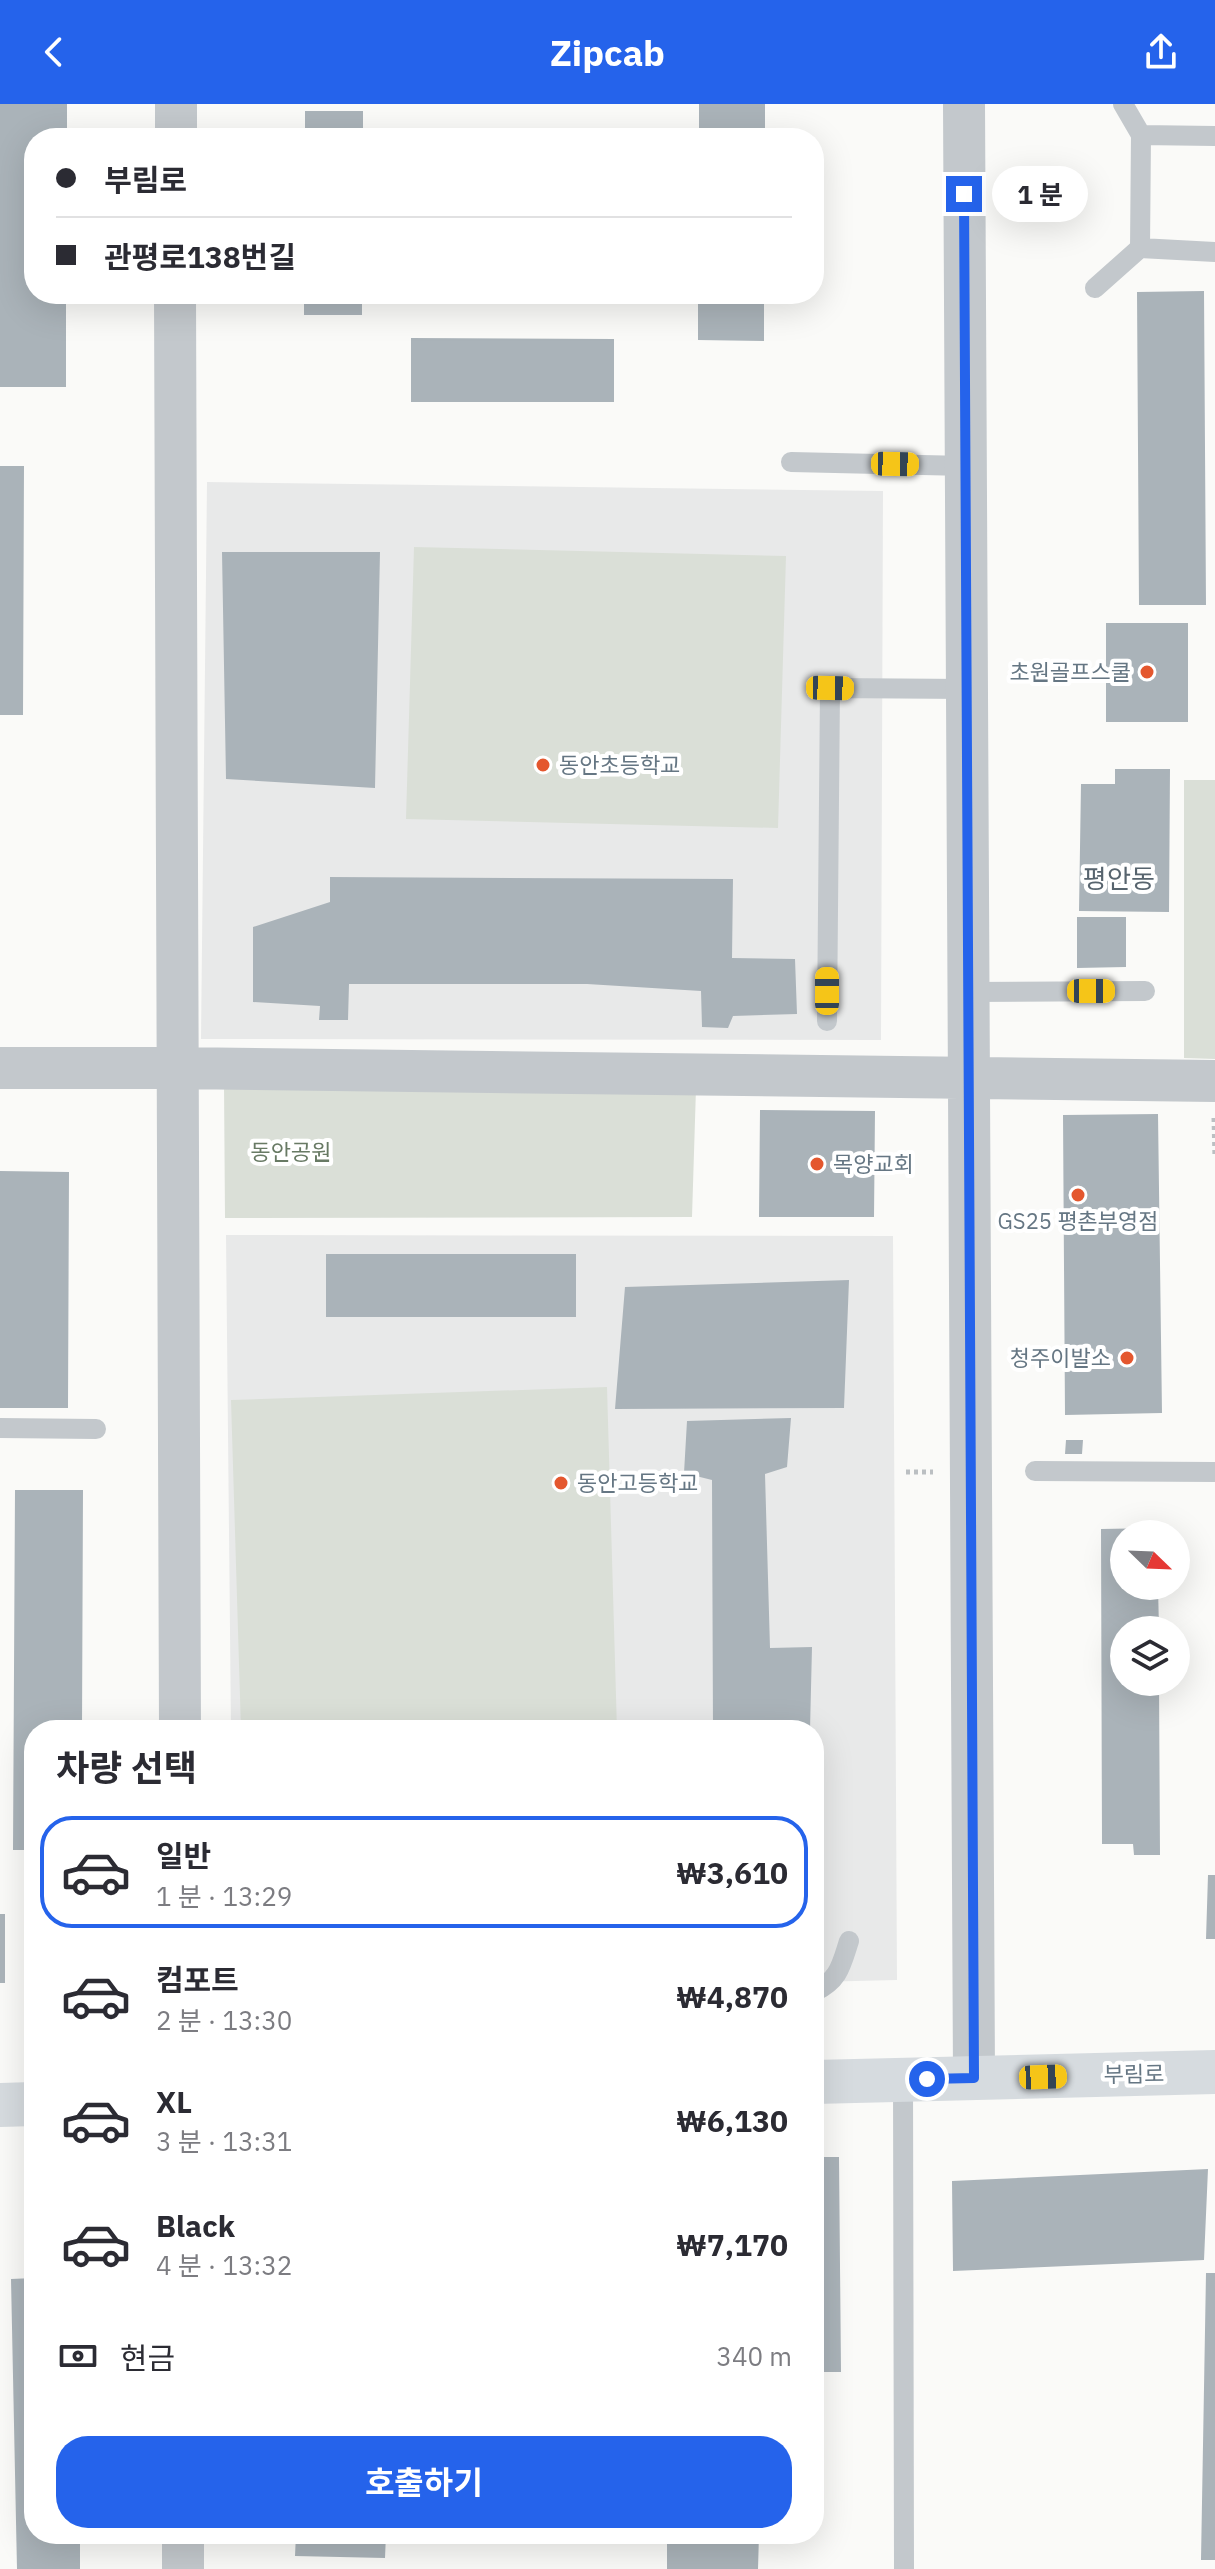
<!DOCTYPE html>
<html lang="ko">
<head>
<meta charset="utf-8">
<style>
  :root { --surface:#fff; --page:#f2f2f3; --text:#2b2b33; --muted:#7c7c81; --line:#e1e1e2; --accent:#2563eb }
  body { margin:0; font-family:"IBM Plex Sans","Noto Sans KR",sans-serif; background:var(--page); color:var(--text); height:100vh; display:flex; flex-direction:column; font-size:30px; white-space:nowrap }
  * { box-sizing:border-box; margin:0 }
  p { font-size:26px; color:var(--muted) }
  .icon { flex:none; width:44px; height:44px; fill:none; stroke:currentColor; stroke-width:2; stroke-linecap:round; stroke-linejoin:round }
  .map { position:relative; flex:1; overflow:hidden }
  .side { position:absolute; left:24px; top:1616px; width:800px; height:824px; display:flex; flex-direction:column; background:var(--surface); border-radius:32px; box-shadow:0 8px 32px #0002 }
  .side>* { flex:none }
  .top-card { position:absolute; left:24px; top:24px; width:800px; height:176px; border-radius:32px; box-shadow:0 8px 32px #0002; display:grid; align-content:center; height:176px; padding:0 32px; background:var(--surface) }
  .needle { width:52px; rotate:113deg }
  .fabs { position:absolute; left:1110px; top:1416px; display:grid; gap:16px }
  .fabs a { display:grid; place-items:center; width:80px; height:80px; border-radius:50%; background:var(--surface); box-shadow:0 8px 32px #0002; font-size:40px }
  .end { position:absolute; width:36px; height:36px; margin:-18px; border:10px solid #2563eb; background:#fff; box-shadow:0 0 0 4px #fff }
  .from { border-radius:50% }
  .bubble { position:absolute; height:56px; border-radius:28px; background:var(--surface); box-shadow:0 8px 32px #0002; font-size:26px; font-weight:700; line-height:56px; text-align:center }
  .car { position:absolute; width:24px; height:48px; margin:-24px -12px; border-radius:10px; box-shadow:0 0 6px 2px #0007; background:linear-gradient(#f5c518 24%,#345 0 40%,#f5c518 0 76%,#345 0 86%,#f5c518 0) }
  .top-card b { display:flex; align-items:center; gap:28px; height:76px; font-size:30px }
  .top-card b+b { border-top:2px solid var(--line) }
  .top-card i { width:20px; height:20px; background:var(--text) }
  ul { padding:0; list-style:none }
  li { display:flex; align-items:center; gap:24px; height:112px; margin:0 16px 12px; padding:0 16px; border:4px solid transparent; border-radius:32px }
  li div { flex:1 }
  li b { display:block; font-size:30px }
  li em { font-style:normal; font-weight:700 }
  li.selected { border-color:var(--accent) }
  li>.icon { width:72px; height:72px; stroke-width:1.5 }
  h2 { padding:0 32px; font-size:36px; line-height:96px }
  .pay { display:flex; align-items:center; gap:20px; height:88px; padding:0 32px; font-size:30px }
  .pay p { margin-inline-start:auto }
  .cta { display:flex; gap:16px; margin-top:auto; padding:16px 32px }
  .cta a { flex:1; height:92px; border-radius:32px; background:var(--accent); color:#fff; font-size:32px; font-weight:700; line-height:92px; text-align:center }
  header { display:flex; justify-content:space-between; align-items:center; height:104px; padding:0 32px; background:var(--accent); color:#fff; font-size:36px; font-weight:700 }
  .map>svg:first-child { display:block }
</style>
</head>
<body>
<header><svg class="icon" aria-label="back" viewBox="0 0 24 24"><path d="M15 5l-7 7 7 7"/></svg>Zipcab<svg class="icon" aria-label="share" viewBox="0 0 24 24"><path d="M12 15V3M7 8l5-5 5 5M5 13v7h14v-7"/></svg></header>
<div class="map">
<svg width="1215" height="2465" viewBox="0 0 1215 2465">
  <rect width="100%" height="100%" fill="#fafaf8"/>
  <path fill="#e8e9e9" d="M207,378L883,387L881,936L201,935Z
    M226,1131L893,1132L897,1876L814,1878V1626H231Z"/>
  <path fill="#dadfd7" d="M414,443L786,452L778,724L406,715Z
    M1184,676H1215V955L1184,954Z
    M224,981L696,984L692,1113L225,1114Z
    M607,1283L617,1626H241L231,1296Z"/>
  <path fill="#aab3b9" d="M0,0H67V34H34V190H66V283H0Z
    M699,0H765V34H699Z
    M305,7H363V34H305Z
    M1204,187L1206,501H1139L1137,188Z
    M304,190H362V211H304Z
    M698,190H764V237L698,236Z
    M411,234L614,235V298H411Z
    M0,362H24L23,611H0Z
    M222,448H380L375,684L226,675Z
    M1106,519H1188V618H1106Z
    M1115,665H1170L1169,808L1079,807L1081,680H1115Z
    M330,773L733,775L732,854L795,855L797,910L733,912L728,924L702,923L701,887L587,880H349L348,916H319L320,902L253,898V823L330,798Z
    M1077,813H1126V863L1077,864Z
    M760,1006L875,1007L874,1113H759Z
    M1158,1010L1162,1309L1065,1311L1063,1011Z
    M0,1067L69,1068L68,1304H0Z
    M326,1150H576V1213H326Z
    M849,1176L844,1304L615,1305L625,1183Z
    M791,1314L787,1363L765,1370L770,1544L812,1543L810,1626H713L712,1376L684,1369L687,1317Z
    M1066,1336H1083L1082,1350H1065Z
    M15,1386H83L82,1626H34V1746H13Z
    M1158,1424V1430H1124V1482H1158L1159,1526H1124V1578H1159L1160,1751H1134L1133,1740H1102L1101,1425Z
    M1208,1771H1215V1835H1206Z
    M0,1810H5V1879H0Z
    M814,2053H839L841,2268H814Z
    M1208,2065L1204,2156L953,2167L952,2077Z
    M1206,2169H1215V2456H1201Z
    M34,2174V2430H80V2465H17L11,2175Z
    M296,2430H386L385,2454L295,2452Z
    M667,2430H759L758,2465H667Z"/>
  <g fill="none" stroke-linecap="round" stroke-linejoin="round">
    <path stroke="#bbbfc2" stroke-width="5" stroke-dasharray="4 4" stroke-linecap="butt" d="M1214,1014L1215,1054
      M906,1368H933"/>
    <path stroke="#c3c8cc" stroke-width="20" d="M1123,0L1141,31L1215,32
      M1141,31L1140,144L1215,148
      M1095,184L1140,144
      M791,358L966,362
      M968,888L1145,887
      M827,917L830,584L967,585
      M0,1324L96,1325
      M1035,1367L1215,1368
      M814,1888C839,1876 841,1862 849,1837
      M903,1975L904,2465"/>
    <path stroke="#c3c8cc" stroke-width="42" d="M964,0L974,1974
      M176,34V0
      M175,190L180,1626
      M0,964H177L1215,977
      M183,2430V2465"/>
    <path stroke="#d6dbdf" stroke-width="44" d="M814,1978L1215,1968
      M0,2001L34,2000"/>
  </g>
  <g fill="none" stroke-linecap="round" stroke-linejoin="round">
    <path stroke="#2563eb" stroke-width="10" d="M927,1975L974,1974L964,90"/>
  </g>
  <g fill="#e4572e" stroke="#fff" stroke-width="3">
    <circle cx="1147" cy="568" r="8"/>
    <circle cx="543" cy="661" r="8"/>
    <circle cx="817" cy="1060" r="8"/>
    <circle cx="1078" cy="1091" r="8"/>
    <circle cx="1127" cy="1254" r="8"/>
    <circle cx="561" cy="1379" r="8"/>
  </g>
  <g text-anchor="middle" stroke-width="8" stroke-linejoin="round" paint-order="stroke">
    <g font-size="22" fill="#657683" stroke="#fff" text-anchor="start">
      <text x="1131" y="576" text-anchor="end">초원골프스쿨</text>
      <text x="559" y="669">동안초등학교</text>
      <text x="833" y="1068">목양교회</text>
      <text x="1078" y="1125" text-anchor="middle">GS25 평촌부영점</text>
      <text x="1111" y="1262" text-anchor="end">청주이발소</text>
      <text x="577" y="1387">동안고등학교</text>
    </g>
    <g font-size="22" fill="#687a64" stroke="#fff">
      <text x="291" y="1056">동안공원</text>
    </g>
    <g font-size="22" fill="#657683" stroke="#fff">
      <text transform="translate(1134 1970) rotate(-1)" y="8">부림로</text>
    </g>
    <g font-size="26" fill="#57646e" stroke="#fff">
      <text x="1119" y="784">평안동</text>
    </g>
  </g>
</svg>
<div class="fabs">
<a><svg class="needle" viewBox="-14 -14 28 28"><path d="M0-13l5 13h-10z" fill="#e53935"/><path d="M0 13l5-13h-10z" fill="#7c7c81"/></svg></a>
<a><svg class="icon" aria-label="layers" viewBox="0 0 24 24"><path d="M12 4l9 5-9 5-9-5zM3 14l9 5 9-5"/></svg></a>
</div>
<i class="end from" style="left:927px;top:1975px"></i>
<i class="end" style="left:964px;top:90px"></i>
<div class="bubble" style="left:992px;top:62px;width:96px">1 분</div>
<i class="car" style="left:895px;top:360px;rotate:91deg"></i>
<i class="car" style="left:830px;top:584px;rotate:91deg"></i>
<i class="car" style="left:827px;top:887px;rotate:0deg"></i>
<i class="car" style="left:1091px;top:887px;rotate:90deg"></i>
<i class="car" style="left:1043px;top:1973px;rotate:88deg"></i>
<div class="top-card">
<b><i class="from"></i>부림로</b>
<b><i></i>관평로138번길</b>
</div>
<section class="side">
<h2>차량 선택</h2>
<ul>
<li class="selected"><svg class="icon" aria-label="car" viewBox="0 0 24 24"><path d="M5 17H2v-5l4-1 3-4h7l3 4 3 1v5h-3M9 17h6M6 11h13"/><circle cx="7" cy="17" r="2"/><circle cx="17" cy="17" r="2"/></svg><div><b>일반</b><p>1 분 · 13:29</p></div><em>₩3,610</em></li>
<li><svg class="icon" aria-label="car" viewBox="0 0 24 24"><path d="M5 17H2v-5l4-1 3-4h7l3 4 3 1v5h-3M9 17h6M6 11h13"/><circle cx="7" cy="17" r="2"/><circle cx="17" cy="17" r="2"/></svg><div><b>컴포트</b><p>2 분 · 13:30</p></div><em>₩4,870</em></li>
<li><svg class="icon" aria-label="car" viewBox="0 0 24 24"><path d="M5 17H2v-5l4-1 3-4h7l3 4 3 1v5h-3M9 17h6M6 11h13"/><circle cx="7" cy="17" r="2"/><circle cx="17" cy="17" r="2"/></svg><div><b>XL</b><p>3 분 · 13:31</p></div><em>₩6,130</em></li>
<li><svg class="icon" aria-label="car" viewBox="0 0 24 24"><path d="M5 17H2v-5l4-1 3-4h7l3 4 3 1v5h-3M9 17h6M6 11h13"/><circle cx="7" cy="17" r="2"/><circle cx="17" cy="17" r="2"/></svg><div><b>Black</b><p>4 분 · 13:32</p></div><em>₩7,170</em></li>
</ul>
<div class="pay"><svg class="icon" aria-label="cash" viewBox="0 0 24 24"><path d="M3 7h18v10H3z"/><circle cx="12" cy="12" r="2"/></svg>현금<p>340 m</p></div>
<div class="cta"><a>호출하기</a></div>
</section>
</div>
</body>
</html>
